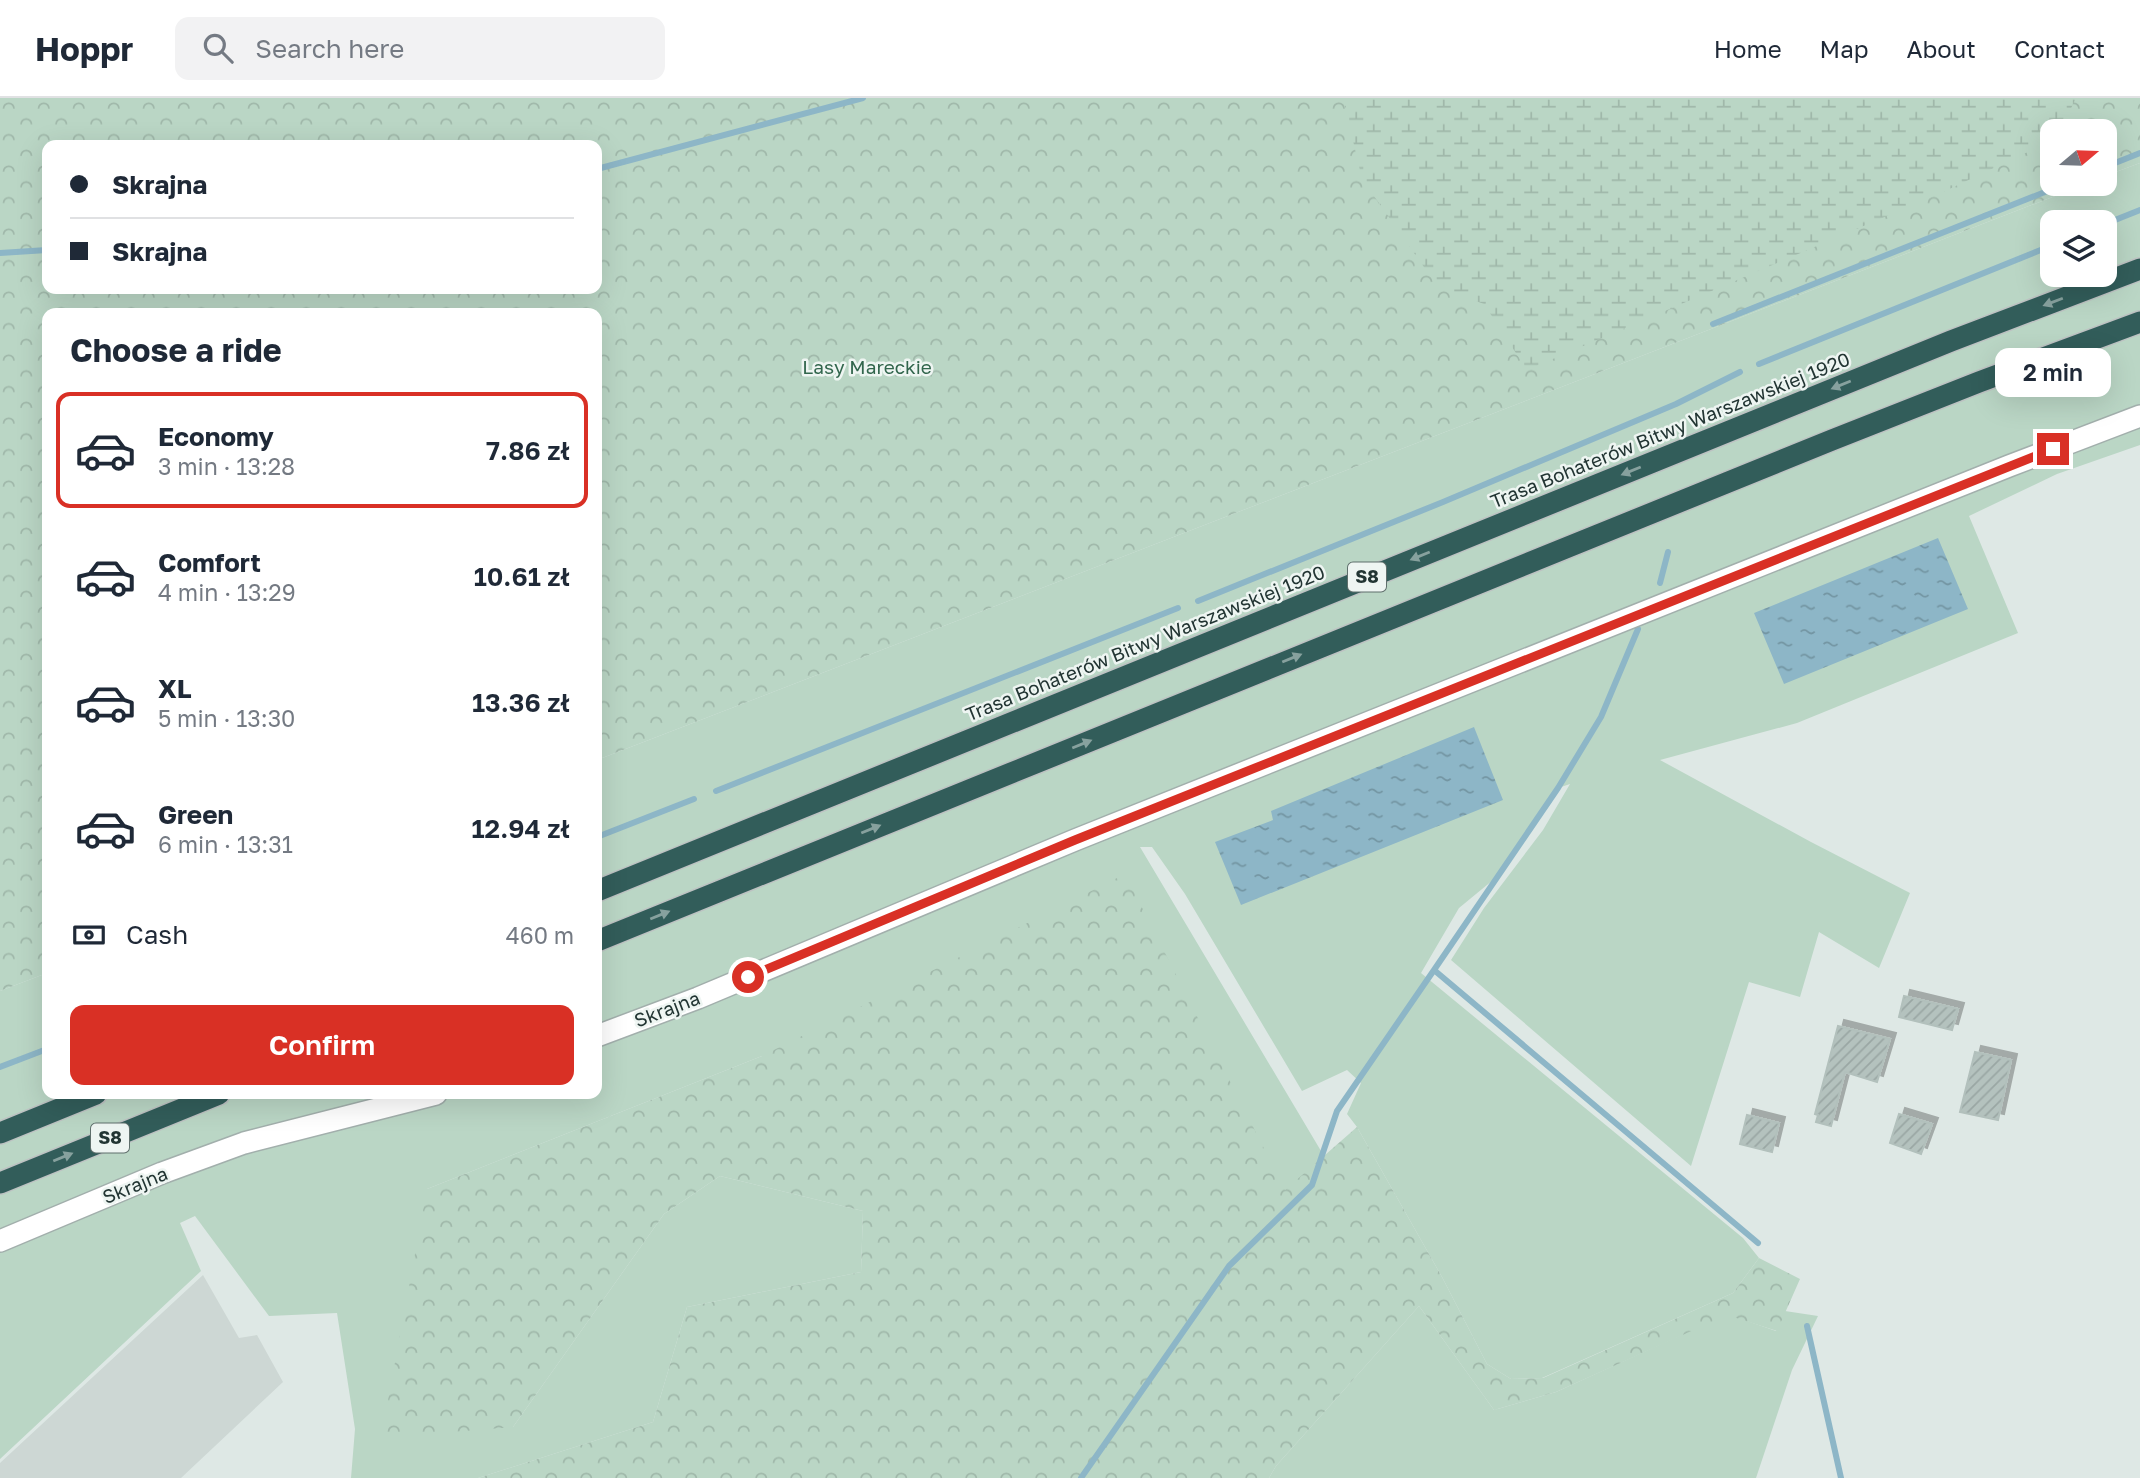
<!DOCTYPE html>
<html lang="en">
<head>
<meta charset="utf-8">
<style>
  :root { --surface:#fff; --page:#f2f2f3; --text:#1f2937; --muted:#747a83; --line:#e0e1e3; --accent:#d93025 }
  body { margin:0; font-family:"Golos Text",sans-serif; background:var(--page); color:var(--text); height:100vh; display:flex; flex-direction:column; font-size:26px; white-space:nowrap }
  * { box-sizing:border-box; margin:0 }
  p { font-size:23px; color:var(--muted) }
  .icon { flex:none; width:38px; height:38px; fill:none; stroke:currentColor; stroke-width:2; stroke-linecap:round; stroke-linejoin:round }
  .map { position:relative; flex:1; overflow:hidden }
  .panel { position:absolute; left:42px; top:210px; width:560px; height:791px; display:flex; flex-direction:column; background:var(--surface); border-radius:14px; box-shadow:0 7px 28px #0002 }
  .panel>* { flex:none }
  .guide { position:absolute; left:42px; top:42px; width:560px; height:154px; border-radius:14px; box-shadow:0 7px 28px #0002; display:grid; align-content:center; height:154px; padding:0 28px; background:var(--surface) }
  .needle { width:46px; rotate:71deg }
  .fabs { position:absolute; left:2040px; top:21px; display:grid; gap:14px }
  .fabs a { display:grid; place-items:center; width:77px; height:77px; border-radius:14px; background:var(--surface); box-shadow:0 7px 28px #0002; font-size:35px }
  .end { position:absolute; width:32px; height:32px; margin:-16px; border:9px solid #d93025; background:#fff; box-shadow:0 0 0 4px #fff }
  .from { border-radius:50% }
  .bubble { position:absolute; height:49px; border-radius:14px; background:var(--surface); box-shadow:0 7px 28px #0002; font-size:23px; font-weight:600; line-height:49px; text-align:center }
  .guide b { display:flex; align-items:center; gap:24px; height:66px; font-size:26px }
  .guide b+b { border-top:2px solid var(--line) }
  .guide i { width:18px; height:18px; background:var(--text) }
  ul { padding:0; list-style:none }
  li { display:flex; align-items:center; gap:21px; height:116px; margin:0 14px 10px; padding:0 14px; border:4px solid transparent; border-radius:14px }
  li div { flex:1 }
  li b { display:block; font-size:26px }
  li em { font-style:normal; font-weight:600 }
  li.on { border-color:var(--accent) }
  li>.icon { width:63px; height:63px; stroke-width:1.5 }
  h2 { padding:0 28px; font-size:32px; line-height:84px }
  .pay { display:flex; align-items:center; gap:18px; height:77px; padding:0 28px; font-size:26px }
  .pay p { margin-inline-start:auto }
  .primary-button { display:flex; gap:14px; margin-top:auto; padding:14px 28px }
  .primary-button a { flex:1; height:80px; border-radius:14px; background:var(--accent); color:#fff; font-size:28px; font-weight:600; line-height:80px; text-align:center }
  header { display:flex; align-items:center; gap:42px; box-sizing:border-box; height:98px; padding:0 35px; background:var(--surface); border-bottom:2px solid var(--line) }
  header strong { font-size:33px }
  nav { display:flex; gap:38px; margin-inline-start:auto; font-size:24px }
  .search { width:490px; height:63px; background:var(--page); display:flex; align-items:center; gap:18px; box-sizing:border-box; padding:0 24px; border-radius:14px; color:var(--muted); font-size:26px }
  .map>svg:first-child { display:block }
</style>
</head>
<body>
<header>
<strong>Hoppr</strong>
<div class="search"><svg class="icon" aria-label="search" viewBox="0 0 24 24"><circle cx="10" cy="10" r="6"/><path d="M15 15l6 6"/></svg>Search here</div>
<nav><a>Home</a><a>Map</a><a>About</a><a>Contact</a></nav>
</header>
<div class="map">
<svg width="2140" height="1380" viewBox="0 0 2140 1380">
  <defs>
    <pattern id="forest-crowns" width="20" height="18" patternUnits="userSpaceOnUse" patternTransform="scale(1.75)"><rect width="20" height="18" fill="#bad6c5"/><path d="M2 6a3 3 0 1 1 6 0M12 15a3 3 0 1 1 6 0" fill="none" stroke="#a0b8aa"/></pattern>
    <pattern id="wetland-marsh" width="20" height="14" patternUnits="userSpaceOnUse" patternTransform="scale(1.75)"><rect width="20" height="14" fill="#bad6c5"/><path d="M1 5h8M5 5V1M11 12h8M15 12V8" fill="none" stroke="#a0b8aa"/></pattern>
    <pattern id="water-ripples" width="26" height="14" patternUnits="userSpaceOnUse" patternTransform="scale(1.75)"><rect width="26" height="14" fill="#8db6c7"/><path d="M2 4q2-2 4 0t4 0M15 11q2-2 4 0t4 0" fill="none" stroke="#7395a2"/></pattern>
    <pattern id="building-hatch" width="6" height="6" patternUnits="userSpaceOnUse" patternTransform="scale(1.75)"><rect width="6" height="6" fill="#b4c2be"/><path d="M-1 1l2-2M0 6l6-6M5 7l2-2" fill="none" stroke="#9aa7a4"/></pattern>
    <filter id="shadow"><feDropShadow dx="6" dy="-6" stdDeviation="0" flood-color="#0004"/></filter>
  </defs>
  <rect width="100%" height="100%" fill="#dee8e5"/>
  <path fill="#cdd7d4" d="M203,1177L239,1240L257,1237L283,1284L181,1380H0V1365Z"/>
  <path fill="#bad6c5" fill-rule="evenodd" d="M2140,65V347L2057,376L1969,418L2018,535L1797,625L1660,662L1811,744L1910,795L1879,870L1819,834L1800,899L1749,884L1691,1068L1451,862L1484,810L1543,732L1570,686L1558,690L1551,705L1493,782L1459,810L1421,875L1743,1140L1759,1160L1733,1195L1542,1280L1511,1281L1487,1266L1442,1179L1357,1029L1347,1016L1361,985L1347,972L1302,993L1185,796L1152,749H1140L1324,1058L1286,1093L762,958L427,1091L513,1329L664,1116L720,1078L863,1113L861,1174L687,1209L653,1324L478,1380H351L355,1331L337,1215L269,1218L195,1118L180,1125L201,1173L0,1361V893L47,875V996H597V662L2086,86H2105V78ZM2053,124H2105V177H2053Z
    M1419,1208L1494,1312L1556,1294L1727,1216L1776,1233L1785,1213L1818,1218L1792,1272L1756,1380H1269L1276,1368Z"/>
  <path fill="url(#forest-crowns)" fill-rule="evenodd" d="M0,0H2140V65L2105,78V33H2053V86H2086L597,662V215H47V875L0,893ZM47,47H597V191H47Z
    M1125,776L1285,1092L1357,1029L1442,1179L1487,1266L1511,1281L1543,1280L1733,1195L1759,1160L1800,1181L1777,1233L1727,1217L1556,1294L1494,1312L1419,1208L1276,1368L1269,1380H478L653,1324L687,1209L861,1174L863,1113L720,1078L664,1116L513,1329L381,1340L427,1091L762,958Z"/>
  <path fill="url(#wetland-marsh)" d="M1343,0H2076L2060,33H2053V42L1943,94L1527,272L1484,206L1438,189L1362,81Z"/>
  <path fill="url(#water-ripples)" d="M1938,440L1968,511L1784,586L1754,515Z
    M1474,629L1503,702L1241,807L1215,744L1273,722L1271,713Z"/>
  <g fill="none" stroke-linecap="round" stroke-linejoin="round">
    <path stroke="#8db6c7" stroke-width="6" d="M2105,69L2140,55
      M597,71L863,0
      M2105,126L2140,112
      M0,155L47,152
      M1713,226L2065,86
      M1759,266L2053,147
      M1660,485L1668,454
      M1198,503L1443,404L1676,306L1740,274
      M1638,531L1601,619L1558,690L1434,872L1758,1145
      M716,693L1178,510
      M597,739L694,701
      M0,969L47,951
      M1807,1228L1841,1380
      M1081,1380L1229,1168L1312,1087L1337,1013L1434,872"/>
  </g>
  <path fill="url(#building-hatch)" stroke="#b2c0bc" stroke-width="2" filter="url(#shadow)" d="M1904,898L1958,911L1952,932L1899,919Z
    M1838,928L1890,941L1877,984L1845,974L1831,1028L1816,1024L1818,1017L1815,1016Z
    M1975,954L2011,962L1998,1022L1960,1014Z
    M1899,1016L1932,1026L1921,1056L1890,1045Z
    M1747,1017L1779,1025L1772,1054L1740,1046Z"/>
  <g fill="none" stroke-linecap="round" stroke-linejoin="round">
    <g stroke="#a2afac" stroke-width="24">
      <path id="street" d="M597,938L698,900L1075,742L2009,368L2140,318
        M0,1143L162,1075L244,1045L436,996"/>
    </g>
    <g stroke="#bdc2c2" stroke-width="24">
      <path id="highway" d="M597,793L1951,243L2140,171
        M597,843L1832,342L1979,284L2140,224
        M0,1035L96,996
        M0,1085L219,996"/>
    </g>
    <use href="#street" stroke="#fff" stroke-width="21"/>
    <use href="#highway" stroke="#325d5a" stroke-width="21"/>
  </g>
  <defs><path id="oneway-solid" d="M-6-.8H1V-3.2L6.5 0L1 3.2V.8H-6Z" transform="scale(1.75)"/></defs>
  <g fill="#87a19e">
    <use href="#oneway-solid" transform="translate(2053 204) rotate(159)"/>
    <use href="#oneway-solid" transform="translate(1841 287) rotate(158)"/>
    <use href="#oneway-solid" transform="translate(1631 373) rotate(158)"/>
    <use href="#oneway-solid" transform="translate(1420 458) rotate(158)"/>
    <use href="#oneway-solid" transform="translate(1292 560) rotate(-22)"/>
    <use href="#oneway-solid" transform="translate(1082 646) rotate(-22)"/>
    <use href="#oneway-solid" transform="translate(871 731) rotate(-22)"/>
    <use href="#oneway-solid" transform="translate(660 817) rotate(-22)"/>
    <use href="#oneway-solid" transform="translate(63 1059) rotate(-22)"/>
  </g>
  <g fill="none" stroke-linecap="round" stroke-linejoin="round">
    <path stroke="#d93025" stroke-width="9" d="M748,879L1075,742L2053,351"/>
  </g>
  <g text-anchor="middle" stroke-width="5" stroke-linejoin="round" paint-order="stroke">
    <g fill="#eef5f2" stroke="#5f6f6c" stroke-width="2">
      <rect x="1348" y="464.5" width="38" height="29" rx="5"/>
      <rect x="91" y="1025.5" width="38" height="29" rx="5"/>
    </g>
    <g font-size="18" font-weight="bold" fill="#223533">
      <text x="1367" y="485">S8</text>
      <text x="110" y="1046">S8</text>
    </g>
    <g font-size="19" fill="#32664d" stroke="#eef5f2">
      <text x="867" y="276">Lasy Mareckie</text>
    </g>
    <g font-size="19" fill="#223533" stroke="#eef5f2">
      <text transform="translate(1670 332) rotate(-22)" y="7">Trasa Bohaterów Bitwy Warszawskiej 1920</text>
      <text transform="translate(1145 545) rotate(-22)" y="7">Trasa Bohaterów Bitwy Warszawskiej 1920</text>
      <text transform="translate(667 911) rotate(-21)" y="7">Skrajna</text>
      <text transform="translate(135 1087) rotate(-22)" y="7">Skrajna</text>
    </g>
  </g>
</svg>
<div class="fabs">
<a><svg class="needle" viewBox="-14 -14 28 28"><path d="M0-13l5 13h-10z" fill="#e53935"/><path d="M0 13l5-13h-10z" fill="#747a83"/></svg></a>
<a><svg class="icon" aria-label="layers" viewBox="0 0 24 24"><path d="M12 4l9 5-9 5-9-5zM3 14l9 5 9-5"/></svg></a>
</div>
<i class="end from" style="left:748px;top:879px"></i>
<i class="end" style="left:2053px;top:351px"></i>
<div class="bubble" style="left:1995px;top:250px;width:116px">2 min</div>
<div class="guide">
<b><i class="from"></i>Skrajna</b>
<b><i></i>Skrajna</b>
</div>
<section class="panel">
<h2>Choose a ride</h2>
<ul>
<li class="on"><svg class="icon" aria-label="car" viewBox="0 0 24 24"><path d="M5 17H2v-5l4-1 3-4h7l3 4 3 1v5h-3M9 17h6M6 11h13"/><circle cx="7" cy="17" r="2"/><circle cx="17" cy="17" r="2"/></svg><div><b>Economy</b><p>3 min · 13:28</p></div><em>7.86 zł</em></li>
<li><svg class="icon" aria-label="car" viewBox="0 0 24 24"><path d="M5 17H2v-5l4-1 3-4h7l3 4 3 1v5h-3M9 17h6M6 11h13"/><circle cx="7" cy="17" r="2"/><circle cx="17" cy="17" r="2"/></svg><div><b>Comfort</b><p>4 min · 13:29</p></div><em>10.61 zł</em></li>
<li><svg class="icon" aria-label="car" viewBox="0 0 24 24"><path d="M5 17H2v-5l4-1 3-4h7l3 4 3 1v5h-3M9 17h6M6 11h13"/><circle cx="7" cy="17" r="2"/><circle cx="17" cy="17" r="2"/></svg><div><b>XL</b><p>5 min · 13:30</p></div><em>13.36 zł</em></li>
<li><svg class="icon" aria-label="car" viewBox="0 0 24 24"><path d="M5 17H2v-5l4-1 3-4h7l3 4 3 1v5h-3M9 17h6M6 11h13"/><circle cx="7" cy="17" r="2"/><circle cx="17" cy="17" r="2"/></svg><div><b>Green</b><p>6 min · 13:31</p></div><em>12.94 zł</em></li>
</ul>
<div class="pay"><svg class="icon" aria-label="cash" viewBox="0 0 24 24"><path d="M3 7h18v10H3z"/><circle cx="12" cy="12" r="2"/></svg>Cash<p>460 m</p></div>
<div class="primary-button"><a>Confirm</a></div>
</section>
</div>
</body>
</html>
